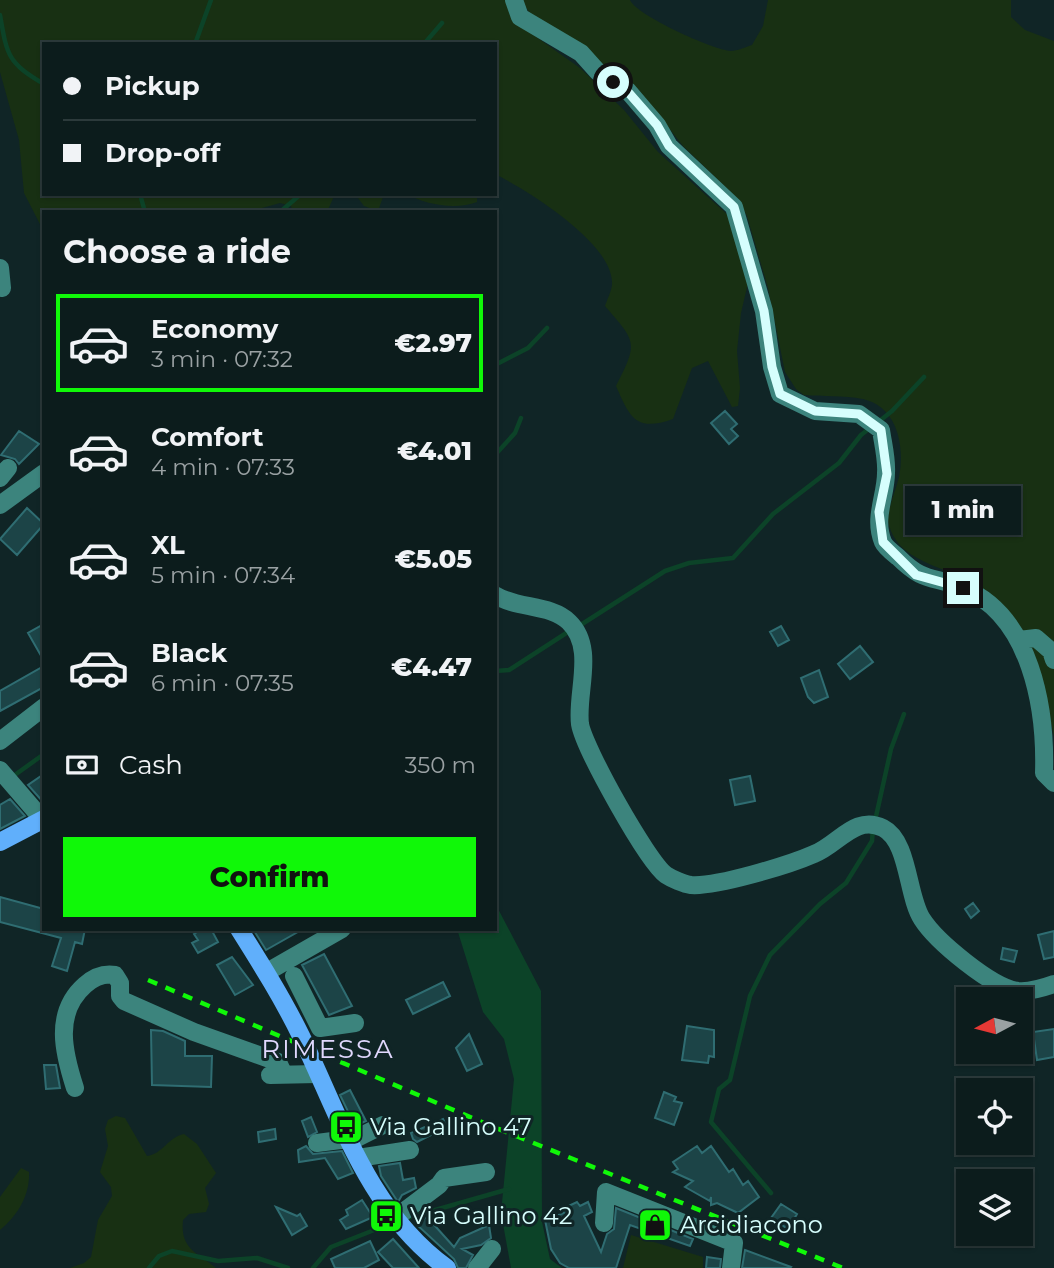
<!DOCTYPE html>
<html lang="en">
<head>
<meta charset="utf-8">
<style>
  :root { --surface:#0c1c1c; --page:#152525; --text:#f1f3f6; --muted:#9aa1a3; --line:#2c3a3b; --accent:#10f808 }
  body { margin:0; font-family:Montserrat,sans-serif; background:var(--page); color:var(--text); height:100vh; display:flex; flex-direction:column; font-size:26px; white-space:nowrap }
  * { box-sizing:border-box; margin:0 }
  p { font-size:23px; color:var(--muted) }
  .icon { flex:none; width:38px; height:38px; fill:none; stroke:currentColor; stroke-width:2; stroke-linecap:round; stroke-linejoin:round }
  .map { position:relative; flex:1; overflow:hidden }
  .sheet { position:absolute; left:42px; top:210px; width:455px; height:721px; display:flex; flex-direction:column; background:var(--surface); border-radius:0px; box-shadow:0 2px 5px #0004,0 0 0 2px var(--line) }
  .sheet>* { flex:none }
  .hud { position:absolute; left:42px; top:42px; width:455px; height:154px; border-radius:0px; box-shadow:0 2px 5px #0004,0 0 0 2px var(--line); display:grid; align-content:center; height:154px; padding:0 21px; background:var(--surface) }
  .needle { width:46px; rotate:263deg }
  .fabs { position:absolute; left:956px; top:987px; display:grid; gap:14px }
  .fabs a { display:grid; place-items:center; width:77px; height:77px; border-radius:0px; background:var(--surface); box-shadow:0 2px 5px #0004,0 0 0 2px var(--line); font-size:35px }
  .end { position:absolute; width:32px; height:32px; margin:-16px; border:9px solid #d6fefd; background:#111; box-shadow:0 0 0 4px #111 }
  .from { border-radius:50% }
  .bubble { position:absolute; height:49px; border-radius:0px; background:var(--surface); box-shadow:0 2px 5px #0004,0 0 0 2px var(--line); font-size:23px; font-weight:800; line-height:49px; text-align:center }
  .hud b { display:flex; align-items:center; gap:24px; height:66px; font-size:26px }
  .hud b+b { border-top:2px solid var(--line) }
  .hud i { width:18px; height:18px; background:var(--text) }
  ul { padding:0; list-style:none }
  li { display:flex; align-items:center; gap:21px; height:98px; margin:0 14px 10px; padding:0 7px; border:4px solid transparent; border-radius:0px }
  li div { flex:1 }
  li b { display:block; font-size:26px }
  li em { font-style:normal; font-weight:800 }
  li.current { border-color:var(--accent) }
  li>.icon { width:63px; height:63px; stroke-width:1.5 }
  h2 { padding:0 21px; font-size:32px; line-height:84px }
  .pay { display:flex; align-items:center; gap:18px; height:77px; padding:0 21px; font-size:26px }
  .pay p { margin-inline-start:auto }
  .cta { display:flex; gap:14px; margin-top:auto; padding:14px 21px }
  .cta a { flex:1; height:80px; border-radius:0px; background:var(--accent); color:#111; font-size:28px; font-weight:800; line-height:80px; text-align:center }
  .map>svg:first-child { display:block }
</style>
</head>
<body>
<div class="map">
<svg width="1054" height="1268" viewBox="0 0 1054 1268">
  <rect width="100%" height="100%" fill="#102526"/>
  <path fill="#183013" d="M0,0H506L525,29L580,68L624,110L658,152L729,216L748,283L741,313L737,351L740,388L738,406L732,407L708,361L692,368L673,419C636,432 630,418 616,386C638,342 637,343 605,306C607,300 611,292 612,285C615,244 527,190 495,174V44H44V194H335L327,212H293L291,206L280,203L248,212H44V232L24,193L19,140L0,72Z
    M521,0H630C636,15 713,50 731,51C737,51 746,47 752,45L763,26L768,0H1011V17L1025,30L1054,41V736C1039,671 1031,607 963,578C942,568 913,561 898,543C893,536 888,527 888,518C889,505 896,490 899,477C905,447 898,407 863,399C843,395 824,397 804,395L796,389L785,372L768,288L747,216L737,198L683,146L639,90L533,18Z
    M355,194H391L383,197L378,211L364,206Z
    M407,194H477V202C456,210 426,205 407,194Z
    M116,1116L125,1118L147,1156C163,1154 168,1137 184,1134L197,1144L216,1173L205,1188L209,1204L206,1212L189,1214L183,1220C180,1249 196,1252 216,1268H70L84,1263L91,1257L98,1220L112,1196L111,1187L100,1172L108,1146L105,1129L108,1120Z
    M21,1168L29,1172C30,1195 18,1215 0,1230V1197Z
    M631,1235L703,1257V1268H623Z"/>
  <path fill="#0c4328" d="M495,903L541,991L542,1222L550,1259L562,1268H511L501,1213L514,1079L504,1039L483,1012L457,929H495Z"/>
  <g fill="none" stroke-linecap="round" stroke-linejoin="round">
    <path stroke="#0c4328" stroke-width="4.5" d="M0,15C7,56 8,63 44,84
      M195,44L211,0
      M424,44L442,23
      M140,194L145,212
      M280,212L301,194
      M495,365L528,348L547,328
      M877,423L892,411L924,377
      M495,455L515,433L521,418
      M579,626L665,571L689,563L733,558L773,514L839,463L861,435L870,428
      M495,671L509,670L571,630
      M12,777L44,754
      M875,821L891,749L904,714
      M771,1193L711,1122L719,1089L730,1080L750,996L770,955L820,904L846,883L872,841L873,829
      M407,1218L509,1189
      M149,1268L159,1256L172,1251L218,1261L257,1258L288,1268
      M313,1268L331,1247L392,1223"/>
  </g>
  <path fill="#1c4447" stroke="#2f6d72" stroke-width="2" d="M725,411L737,424L731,429L738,436L729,444L711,423Z
    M19,431L39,444L19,464L15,459L1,455Z
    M27,508L44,524L17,555L0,539Z
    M44,624V661L28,633Z
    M781,626L789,640L778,646L770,632Z
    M860,646L873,662L850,679L838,664Z
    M44,666V687L0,711V691Z
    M819,670L828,697L814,703L808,697L801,678Z
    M44,774V803L28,785Z
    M750,776L755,801L735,805L730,780Z
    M10,799L25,816L0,829V805Z
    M0,897L44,909V929H85L82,944L75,942L67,971L52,966L61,938L0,922Z
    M973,903L979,911L971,918L965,909Z
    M202,929H211L218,942L198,953L192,943L198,940L194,934Z
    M253,929H303L266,950Z
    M1054,931V957L1044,959L1038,935Z
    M1003,948L1017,951L1014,962L1001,959Z
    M324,954L352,1006L329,1015L302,965Z
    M232,957L253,985L235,995L217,965Z
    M443,982L450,996L413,1014L406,1000Z
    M687,1026L714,1030V1057L709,1056L708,1063L682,1060Z
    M1054,1029V1057L1037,1060L1033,1032Z
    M151,1030L163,1031L185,1041V1056H212L211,1087L152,1085Z
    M469,1034L482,1064L467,1071L456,1048Z
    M44,1065H56L60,1088L46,1089Z
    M350,1090L366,1121L355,1126L340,1095Z
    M664,1092L676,1097L674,1101L682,1103L674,1125L655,1118Z
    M311,1117L317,1132L308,1137L302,1121Z
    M443,1119L447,1127L417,1142L413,1139L411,1133Z
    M275,1129L276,1139L259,1142L258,1132Z
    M306,1146L313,1154L342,1151L353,1173L338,1179L325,1158L299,1162L298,1150Z
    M697,1146L702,1153L711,1146L729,1172L733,1169L743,1185L748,1181L759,1197L738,1213L717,1203L711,1205V1197L710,1201L685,1187L693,1181L673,1172L678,1169L673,1162Z
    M400,1163L403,1180L414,1178L416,1188L402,1195L398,1202L381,1176L379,1166Z
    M362,1200L373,1217L346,1229L340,1220L348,1215L346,1210Z
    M577,1202L580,1206L588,1202L592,1212L584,1216L601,1252L607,1234L614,1229L616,1208L693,1239L690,1246L630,1225L616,1268H569L560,1263L551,1249L545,1220L564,1213L562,1209Z
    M781,1204L797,1214L788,1229L771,1218Z
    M276,1207L297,1216L300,1214L307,1226L292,1235Z
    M427,1217L454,1247L460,1238L489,1225L491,1238L481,1245L462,1249L473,1255L466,1268H458L454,1259L416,1224Z
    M393,1239L419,1268H393L378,1252Z
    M370,1241L379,1260L364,1268H335L331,1259Z
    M745,1250L791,1267L790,1268H742Z
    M707,1257L721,1259L720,1268H706Z"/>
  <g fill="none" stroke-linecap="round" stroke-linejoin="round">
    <path stroke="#3c847d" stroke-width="18" d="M514,0L520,17L581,53L598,72L628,91L657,125L669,146L734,207L764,311L772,367L780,394L815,411L859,414L881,430C883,444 887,459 886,473C886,496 873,518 883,542C885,547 893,553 898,557C925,584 932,575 963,588C1031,616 1046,708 1044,773L1054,783
      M0,268L2,288
      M0,478L8,468
      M0,505L44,473
      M495,595C517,609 551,604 569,622C596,648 576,692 580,724C584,748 647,861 666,875C672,879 684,884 691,885C716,887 789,865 814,854C838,845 855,814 883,828C909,841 907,896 922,919C936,941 992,988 1018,991C1030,992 1043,988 1054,984
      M1019,640L1036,638L1051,651L1054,660
      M0,741L44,707
      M0,770L43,820
      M267,972L342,929
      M294,976L320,1028L355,1023
      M270,1075L317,1074
      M75,1088C64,1054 53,1013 85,985C94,977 103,973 115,975L120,983V996L124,1001L194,1032L278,1062L284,1075
      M349,1142L383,1125
      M317,1143L348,1139
      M358,1158L410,1150
      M394,1219L439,1185L444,1178L486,1172
      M604,1223L606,1192L734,1243L731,1268
      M477,1268L492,1249"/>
    <path stroke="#60affb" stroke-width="18" d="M0,842L44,819
      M239,929C261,964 283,999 301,1036C341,1119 369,1212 447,1268"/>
    <path stroke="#10f808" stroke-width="4.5" stroke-dasharray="10 9" stroke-linecap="butt" d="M148,980L484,1123L843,1268"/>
  </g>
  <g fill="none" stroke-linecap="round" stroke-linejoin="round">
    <path stroke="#d6fefd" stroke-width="9" d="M613,82L628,92L657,125L669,146L734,207L764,311L772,367L780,394L815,411L859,414L881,430L887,474L879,512L883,542L916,575L963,588"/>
  </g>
  <defs>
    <g id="bus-square" transform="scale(1.75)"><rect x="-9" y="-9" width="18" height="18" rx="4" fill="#10f808" stroke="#102526"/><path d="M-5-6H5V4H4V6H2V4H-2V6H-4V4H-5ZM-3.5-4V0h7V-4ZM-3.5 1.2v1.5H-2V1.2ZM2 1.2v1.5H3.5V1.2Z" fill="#111"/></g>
    <g id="shop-square" transform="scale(1.75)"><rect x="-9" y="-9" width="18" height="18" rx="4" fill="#10f808" stroke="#102526"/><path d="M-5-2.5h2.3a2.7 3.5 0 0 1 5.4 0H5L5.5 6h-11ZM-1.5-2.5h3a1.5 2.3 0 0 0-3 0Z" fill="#111"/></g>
  </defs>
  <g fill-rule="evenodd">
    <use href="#bus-square" x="346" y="1127"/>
    <use href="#bus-square" x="386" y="1216"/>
    <use href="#shop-square" x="655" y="1225"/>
  </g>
  <g text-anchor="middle" stroke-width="6" stroke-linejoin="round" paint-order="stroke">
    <g font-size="24" fill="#d6fefd" stroke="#102526" text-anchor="start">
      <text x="370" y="1135">Via Gallino 47</text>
      <text x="410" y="1224">Via Gallino 42</text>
      <text x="680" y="1233">Arcidiacono</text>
    </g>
    <g font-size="26" letter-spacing="2" fill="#e1d8fe" stroke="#102526">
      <text x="328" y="1058">RIMESSA</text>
    </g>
  </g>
</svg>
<div class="fabs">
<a><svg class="needle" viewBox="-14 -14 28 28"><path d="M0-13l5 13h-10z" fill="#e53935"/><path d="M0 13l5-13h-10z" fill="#9aa1a3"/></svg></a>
<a><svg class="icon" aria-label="locate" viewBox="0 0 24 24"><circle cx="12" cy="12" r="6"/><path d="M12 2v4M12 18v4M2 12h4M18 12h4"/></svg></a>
<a><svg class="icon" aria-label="layers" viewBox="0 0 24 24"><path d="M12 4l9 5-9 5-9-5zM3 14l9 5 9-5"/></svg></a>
</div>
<i class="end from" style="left:613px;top:82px"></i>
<i class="end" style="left:963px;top:588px"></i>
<div class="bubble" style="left:905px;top:486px;width:116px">1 min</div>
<div class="hud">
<b><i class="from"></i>Pickup</b>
<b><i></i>Drop-off</b>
</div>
<section class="sheet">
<h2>Choose a ride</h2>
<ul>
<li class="current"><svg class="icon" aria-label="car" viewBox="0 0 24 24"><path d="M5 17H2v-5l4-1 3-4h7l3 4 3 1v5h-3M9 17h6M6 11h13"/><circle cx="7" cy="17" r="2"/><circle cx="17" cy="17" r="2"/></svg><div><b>Economy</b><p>3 min · 07:32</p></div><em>€2.97</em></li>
<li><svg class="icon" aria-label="car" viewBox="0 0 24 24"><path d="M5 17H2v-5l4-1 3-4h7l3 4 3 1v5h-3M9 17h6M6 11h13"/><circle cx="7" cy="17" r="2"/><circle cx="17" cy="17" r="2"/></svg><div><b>Comfort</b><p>4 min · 07:33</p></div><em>€4.01</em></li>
<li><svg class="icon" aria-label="car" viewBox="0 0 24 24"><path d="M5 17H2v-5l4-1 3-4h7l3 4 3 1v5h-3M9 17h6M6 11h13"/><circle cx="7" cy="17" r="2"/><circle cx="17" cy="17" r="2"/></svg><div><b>XL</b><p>5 min · 07:34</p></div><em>€5.05</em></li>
<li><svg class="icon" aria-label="car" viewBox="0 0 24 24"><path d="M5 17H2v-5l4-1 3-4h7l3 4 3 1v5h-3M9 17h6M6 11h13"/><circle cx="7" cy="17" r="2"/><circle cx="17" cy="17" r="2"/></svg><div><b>Black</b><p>6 min · 07:35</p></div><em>€4.47</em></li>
</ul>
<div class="pay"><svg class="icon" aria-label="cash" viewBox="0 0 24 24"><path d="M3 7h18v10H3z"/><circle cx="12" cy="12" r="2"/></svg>Cash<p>350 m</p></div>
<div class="cta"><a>Confirm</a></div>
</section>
</div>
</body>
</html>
